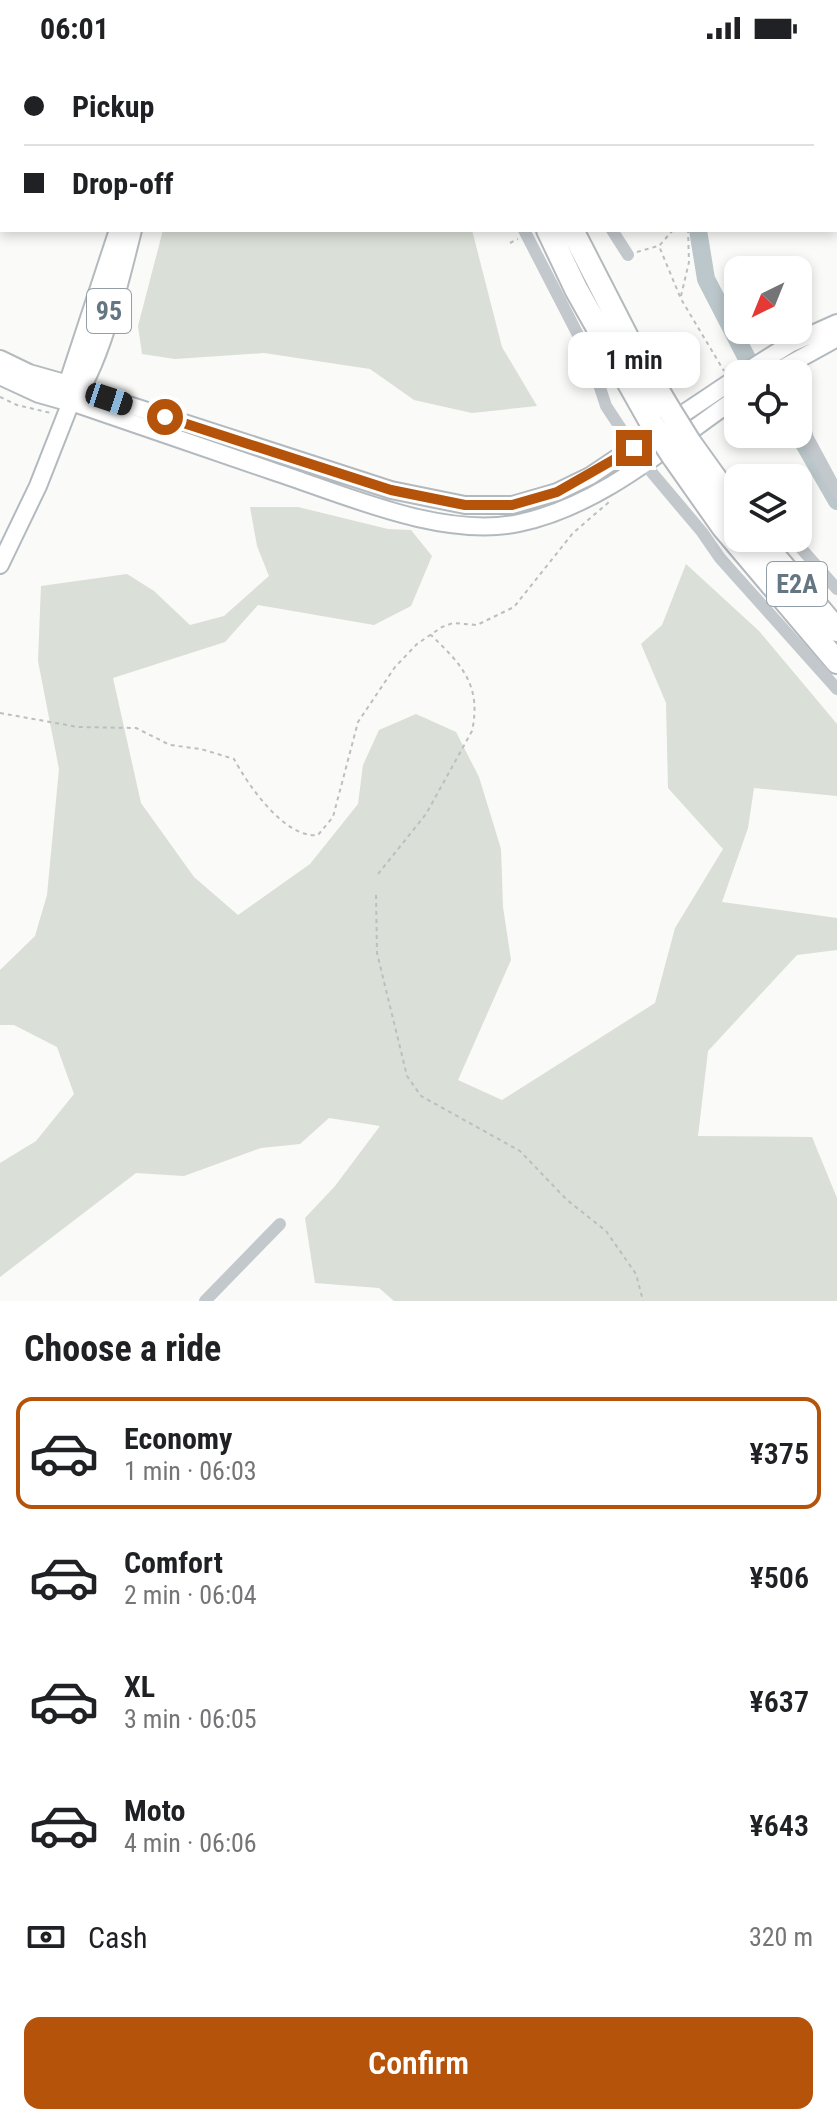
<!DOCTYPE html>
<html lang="en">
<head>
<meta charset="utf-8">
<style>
  :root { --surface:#fff; --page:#f2f2f2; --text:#202124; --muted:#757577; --line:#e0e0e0; --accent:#b45309 }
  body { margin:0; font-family:"Roboto Condensed",sans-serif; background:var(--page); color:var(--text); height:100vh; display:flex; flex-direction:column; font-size:30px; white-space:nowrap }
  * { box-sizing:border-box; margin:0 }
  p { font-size:26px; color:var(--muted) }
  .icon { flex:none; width:44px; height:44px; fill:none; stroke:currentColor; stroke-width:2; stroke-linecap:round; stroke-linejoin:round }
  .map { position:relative; height:1245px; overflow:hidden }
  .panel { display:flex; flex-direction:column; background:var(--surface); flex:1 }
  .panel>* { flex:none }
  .hud { position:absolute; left:0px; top:0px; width:838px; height:176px; box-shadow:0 4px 12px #0003; display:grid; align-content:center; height:176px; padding:0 24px; background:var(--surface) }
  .needle { width:52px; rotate:223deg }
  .fabs { position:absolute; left:724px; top:200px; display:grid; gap:16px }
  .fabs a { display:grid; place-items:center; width:88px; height:88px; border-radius:16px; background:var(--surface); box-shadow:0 4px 12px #0003; font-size:40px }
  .end { position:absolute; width:36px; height:36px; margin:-18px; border:10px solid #b45309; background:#fff; box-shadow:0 0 0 4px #fff }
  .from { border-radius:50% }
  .bubble { position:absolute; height:56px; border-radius:16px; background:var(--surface); box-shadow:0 4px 12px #0003; font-size:26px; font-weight:600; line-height:56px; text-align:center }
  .car { position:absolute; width:24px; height:48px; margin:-24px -12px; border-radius:10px; box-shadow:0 0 6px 2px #0007; background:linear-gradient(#222 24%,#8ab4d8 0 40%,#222 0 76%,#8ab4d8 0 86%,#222 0) }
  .hud b { display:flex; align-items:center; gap:28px; height:76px; font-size:30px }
  .hud b+b { border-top:2px solid var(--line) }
  .hud i { width:20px; height:20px; background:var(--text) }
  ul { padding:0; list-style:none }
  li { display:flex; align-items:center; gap:24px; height:112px; margin:0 16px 12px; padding:0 8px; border:4px solid transparent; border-radius:16px }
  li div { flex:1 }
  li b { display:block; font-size:30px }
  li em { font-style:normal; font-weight:600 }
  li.selected { border-color:var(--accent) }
  li>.icon { width:72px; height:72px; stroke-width:1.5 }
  h2 { padding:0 24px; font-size:36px; line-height:96px }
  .pay { display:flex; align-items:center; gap:20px; height:88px; padding:0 24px; font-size:30px }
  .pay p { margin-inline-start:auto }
  .primary-button { display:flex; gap:16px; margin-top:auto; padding:16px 24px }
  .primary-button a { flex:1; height:92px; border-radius:16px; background:var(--accent); color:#fff; font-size:32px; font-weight:600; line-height:92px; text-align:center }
  .status { display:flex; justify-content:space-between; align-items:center; height:56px; padding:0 40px; background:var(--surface); direction:ltr }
  .status svg { height:22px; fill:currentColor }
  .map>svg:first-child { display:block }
</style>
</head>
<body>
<div class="status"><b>06:01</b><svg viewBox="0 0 49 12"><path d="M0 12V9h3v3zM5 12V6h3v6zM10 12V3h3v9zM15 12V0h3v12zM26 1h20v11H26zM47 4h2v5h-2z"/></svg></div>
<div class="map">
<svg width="837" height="1245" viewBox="0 0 837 1245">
  <rect width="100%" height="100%" fill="#fafaf8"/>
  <path fill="#dadfd7" d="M163,174H472L502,291L537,350L472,357L414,344L370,313L264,297L175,303L142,298L138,270Z
    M250,451H298L388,473L411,474L432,500L411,550L374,569L258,549L225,586L113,622L141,747L194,821L238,859L310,808L358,748L363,709L379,674L416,658L456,676L479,721L501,793L503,851L511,904L458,1024L502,1044L655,947L675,872L723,793L668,732L666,647L641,588L662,569L686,508L759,575L837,668V740L754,732L748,772L722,846L837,862V894L797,899L708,995L698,1080L812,1081L837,1142V1245H394L379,1232L315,1227L305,1162L335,1130L380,1070L329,1062L300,1088L261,1092L184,1120L136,1117L0,1221V1107L36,1085L74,1038L57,991L14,969H0V914L35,880L47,839L59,713L38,605L41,530L127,518L154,535L190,569L224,560L269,520L257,490Z"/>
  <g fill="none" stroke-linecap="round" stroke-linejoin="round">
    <path stroke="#bbc7cb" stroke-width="18" d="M805,2V0
      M698,174L706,223L755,318
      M798,377L837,445"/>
    <g stroke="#b3babf" stroke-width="20">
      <path id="secondary" d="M0,30L2,32
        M742,318L790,288L837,267
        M772,318L837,282
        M70,330L391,434L465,449H512L557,436L590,420L738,321
        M69,335L71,346C140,370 209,393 278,417C348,440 444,483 519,467C601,450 671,387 738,341
        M0,509L38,430L71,346"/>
    </g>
    <g stroke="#b5babe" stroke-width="22">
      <path id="primary" d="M151,2L152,0
        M164,2V0
        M0,304L29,318L68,329L119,174
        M0,319L39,337L71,346C100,310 120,221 132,174"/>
    </g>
    <g stroke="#b4b9bd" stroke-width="26">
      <path id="highway" d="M463,0L464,2
        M502,0V2
        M521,0V2
        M548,174L576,233L652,368
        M572,174L632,291L670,355
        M690,387L738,454
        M673,400L723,471L837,606
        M759,482L837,574"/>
    </g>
    <path stroke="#bbbfc2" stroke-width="2" stroke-dasharray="4 4" stroke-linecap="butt" d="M794,0L795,2
      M673,174L659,190L681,243L724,315
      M510,187L518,183
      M637,196L658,190
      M681,240L689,206L688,174
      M0,341L17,349L51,357
      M0,657L78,671L136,672L170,689L201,693L234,703C248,729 285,783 318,779L333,761L358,666L395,611L417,588L442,571L453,567L477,569L514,551L573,477L609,446
      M378,818L426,758L472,675C482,629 461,608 431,579
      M376,839L377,897L407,1020L421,1040L520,1095L567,1144L606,1175L636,1218L643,1245"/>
    <path stroke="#c3c8cc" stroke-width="12" d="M444,0L445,2
      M658,0L659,2
      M830,2L837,1
      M524,174L591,304L606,350L643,406L702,476L720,502L837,633
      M612,174L628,199
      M798,350L808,382L837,436
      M792,482L837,533
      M205,1245L280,1168"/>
    <use href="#secondary" stroke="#fff" stroke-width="16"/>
    <use href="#primary" stroke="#fff" stroke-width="18"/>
    <use href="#highway" stroke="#fff" stroke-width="22"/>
    <g stroke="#b4b9bd" stroke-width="26" stroke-linecap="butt">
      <path id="highway-bridge" d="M670,355L690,387
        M652,368L673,400"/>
    </g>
    <use href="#highway-bridge" stroke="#fff" stroke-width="22"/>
  </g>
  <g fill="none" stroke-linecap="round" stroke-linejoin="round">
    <path stroke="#b45309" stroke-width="10" d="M165,361L391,434L465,449H512L557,436L634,392"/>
  </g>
  <g text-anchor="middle" stroke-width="8" stroke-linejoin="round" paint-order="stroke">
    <g fill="#fff" stroke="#939fa8" stroke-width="2">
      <rect x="87" y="233" width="44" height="44" rx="6"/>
      <rect x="767" y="506" width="60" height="44" rx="6"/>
    </g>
    <g font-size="26" font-weight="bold" fill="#657683">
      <text x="109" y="264">95</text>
      <text x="797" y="537">E2A</text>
    </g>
  </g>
</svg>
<div class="fabs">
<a><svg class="needle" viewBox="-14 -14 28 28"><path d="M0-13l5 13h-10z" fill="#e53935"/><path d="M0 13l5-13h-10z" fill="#757577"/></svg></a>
<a><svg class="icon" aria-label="locate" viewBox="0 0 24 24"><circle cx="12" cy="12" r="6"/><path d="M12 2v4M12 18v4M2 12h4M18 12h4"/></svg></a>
<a><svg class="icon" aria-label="layers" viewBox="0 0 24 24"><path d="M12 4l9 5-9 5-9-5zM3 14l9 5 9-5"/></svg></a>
</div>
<i class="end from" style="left:165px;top:361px"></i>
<i class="end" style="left:634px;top:392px"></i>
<div class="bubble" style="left:568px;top:276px;width:132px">1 min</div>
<i class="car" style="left:109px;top:343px;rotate:108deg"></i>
<div class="hud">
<b><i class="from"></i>Pickup</b>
<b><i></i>Drop-off</b>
</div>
</div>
<section class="panel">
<h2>Choose a ride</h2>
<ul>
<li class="selected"><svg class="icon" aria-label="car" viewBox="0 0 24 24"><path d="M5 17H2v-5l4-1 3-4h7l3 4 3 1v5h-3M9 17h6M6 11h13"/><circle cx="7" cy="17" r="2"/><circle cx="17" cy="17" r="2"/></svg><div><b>Economy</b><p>1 min · 06:03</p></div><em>¥375</em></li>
<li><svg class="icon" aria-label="car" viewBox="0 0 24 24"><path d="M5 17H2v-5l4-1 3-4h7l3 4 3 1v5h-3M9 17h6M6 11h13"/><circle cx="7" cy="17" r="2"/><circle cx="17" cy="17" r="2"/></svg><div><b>Comfort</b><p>2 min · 06:04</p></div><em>¥506</em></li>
<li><svg class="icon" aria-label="car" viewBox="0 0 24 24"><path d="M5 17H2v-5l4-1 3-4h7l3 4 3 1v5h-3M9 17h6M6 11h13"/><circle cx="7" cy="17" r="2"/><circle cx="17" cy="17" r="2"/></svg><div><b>XL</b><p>3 min · 06:05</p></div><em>¥637</em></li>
<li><svg class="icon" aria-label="car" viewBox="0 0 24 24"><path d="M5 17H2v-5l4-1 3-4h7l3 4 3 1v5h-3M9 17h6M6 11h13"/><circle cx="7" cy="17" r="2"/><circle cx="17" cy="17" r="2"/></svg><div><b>Moto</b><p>4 min · 06:06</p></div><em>¥643</em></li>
</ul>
<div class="pay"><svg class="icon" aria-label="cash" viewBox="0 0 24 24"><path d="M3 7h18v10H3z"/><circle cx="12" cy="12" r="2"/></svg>Cash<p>320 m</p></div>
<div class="primary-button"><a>Confirm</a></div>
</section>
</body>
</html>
